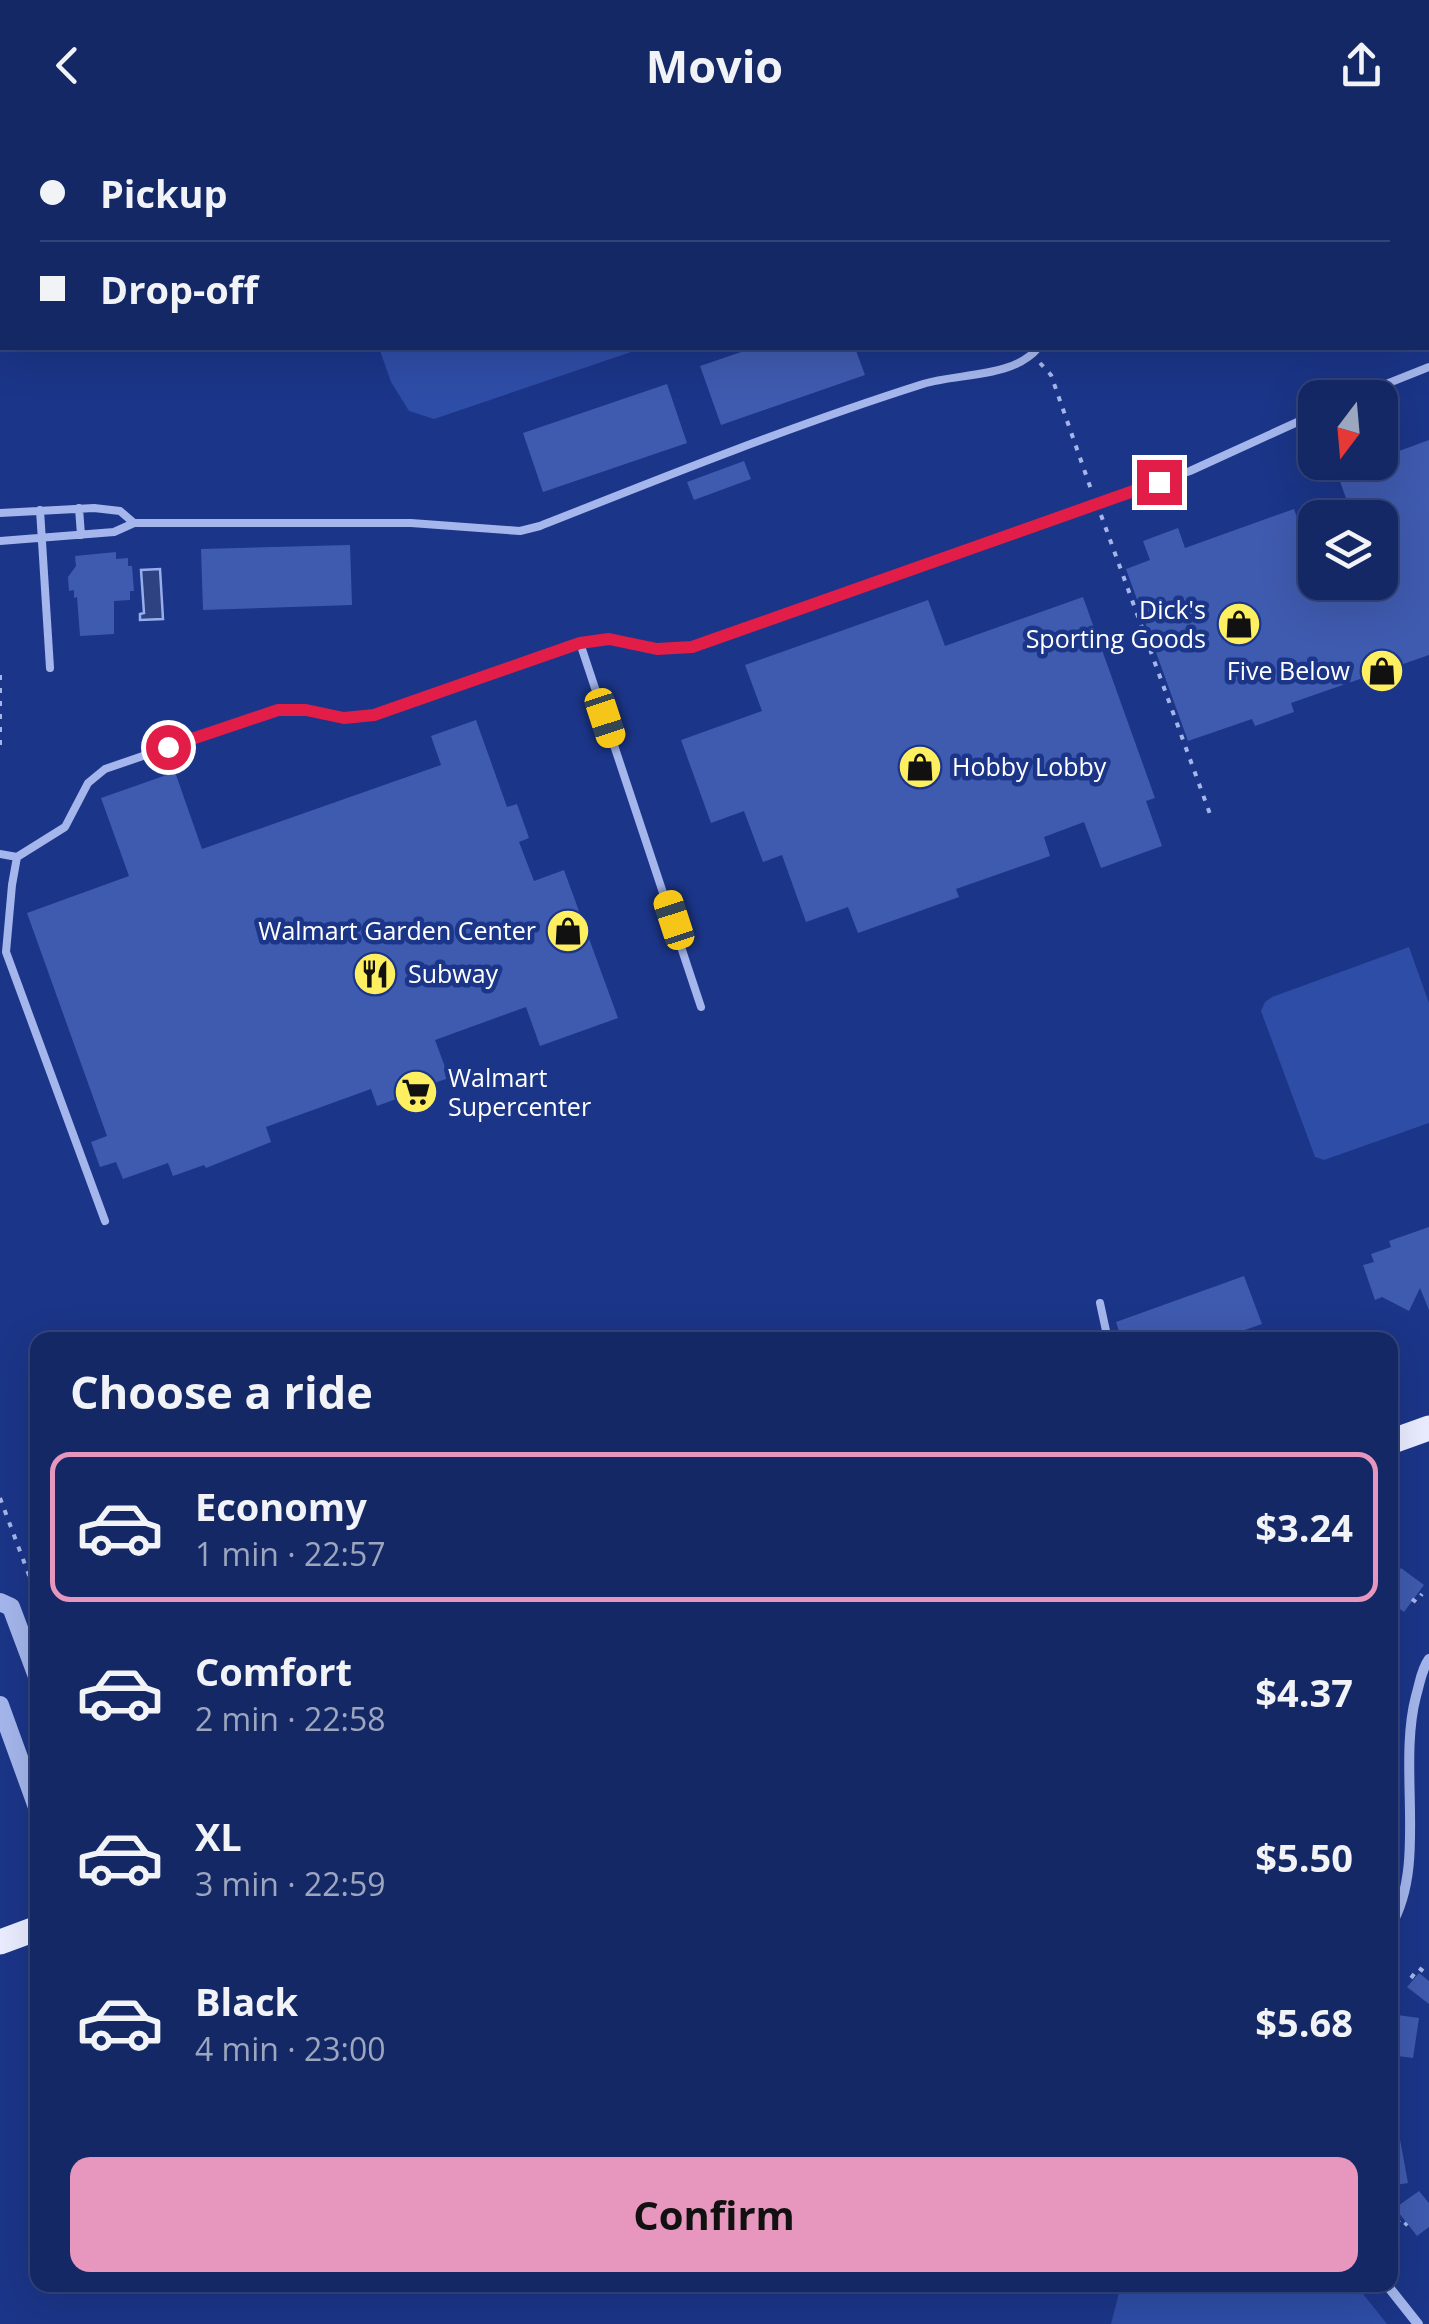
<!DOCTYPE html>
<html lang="en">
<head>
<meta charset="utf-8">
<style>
  :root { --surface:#142866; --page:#21346f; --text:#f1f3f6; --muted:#9da6bf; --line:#33447a; --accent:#e797bd }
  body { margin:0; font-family:"Open Sans",sans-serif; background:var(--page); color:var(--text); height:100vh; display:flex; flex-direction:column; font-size:38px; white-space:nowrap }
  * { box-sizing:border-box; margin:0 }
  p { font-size:32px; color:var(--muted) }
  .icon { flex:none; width:55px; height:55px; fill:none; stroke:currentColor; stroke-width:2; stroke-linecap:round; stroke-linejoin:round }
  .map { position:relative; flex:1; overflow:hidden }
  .drawer { position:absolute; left:30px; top:1202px; width:1368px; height:960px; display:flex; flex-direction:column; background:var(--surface); border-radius:20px; box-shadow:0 10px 40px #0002,0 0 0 2px var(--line) }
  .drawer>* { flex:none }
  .hud { position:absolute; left:0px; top:0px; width:1430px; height:220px; box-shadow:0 10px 40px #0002,0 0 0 2px var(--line); display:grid; align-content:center; height:220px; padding:0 40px; background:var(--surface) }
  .needle { width:65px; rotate:196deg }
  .fabs { position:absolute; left:1298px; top:250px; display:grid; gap:20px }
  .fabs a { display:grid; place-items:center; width:100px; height:100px; border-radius:20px; background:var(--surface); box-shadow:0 10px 40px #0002,0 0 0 2px var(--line); font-size:50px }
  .end { position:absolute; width:45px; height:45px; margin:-22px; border:12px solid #e11d48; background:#fff; box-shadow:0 0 0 5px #fff }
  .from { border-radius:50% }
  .car { position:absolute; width:30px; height:60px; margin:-30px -15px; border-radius:12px; box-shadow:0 0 8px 2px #0007; background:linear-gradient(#f5c518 24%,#345 0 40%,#f5c518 0 76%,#345 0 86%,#f5c518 0) }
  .hud b { display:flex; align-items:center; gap:35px; height:95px; font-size:38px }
  .hud b+b { border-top:2px solid var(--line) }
  .hud i { width:25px; height:25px; background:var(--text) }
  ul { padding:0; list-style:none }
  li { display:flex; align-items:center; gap:30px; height:150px; margin:0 20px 15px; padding:0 20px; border:5px solid transparent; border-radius:20px }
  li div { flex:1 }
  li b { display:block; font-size:38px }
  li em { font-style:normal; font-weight:700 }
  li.on { border-color:var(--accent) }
  li>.icon { width:90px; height:90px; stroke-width:1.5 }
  h2 { padding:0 40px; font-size:45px; line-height:120px }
  .cta { display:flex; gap:20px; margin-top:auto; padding:20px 40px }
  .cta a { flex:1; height:115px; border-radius:20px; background:var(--accent); color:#111; font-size:40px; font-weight:700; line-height:115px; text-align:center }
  header { display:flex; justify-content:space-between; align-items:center; height:130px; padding:0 40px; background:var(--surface); font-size:45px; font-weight:700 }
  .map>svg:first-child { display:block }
</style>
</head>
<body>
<header><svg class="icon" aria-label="back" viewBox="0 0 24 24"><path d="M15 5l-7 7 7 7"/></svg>Movio<svg class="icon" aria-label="share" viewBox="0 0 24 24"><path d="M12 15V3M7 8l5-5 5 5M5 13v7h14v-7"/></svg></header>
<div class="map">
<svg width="1429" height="2194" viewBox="0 0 1429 2194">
  <rect width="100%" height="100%" fill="#1b3588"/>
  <path fill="#2e4da6" d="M303,0H993L304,2Z
    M379,218H643L434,289L409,281L391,252Z
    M1409,817L1429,873V993L1324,1030L1315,1027L1261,881L1265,872L1272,867Z
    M1121,2155H1356L1387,2194H1111Z"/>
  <path fill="#2e4180" stroke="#97aeee" stroke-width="2.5" d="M160,439L163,489L140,490V484L144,483L141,440Z"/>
  <path fill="#3f5baf" d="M753,218H855L865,245L721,295L700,236Z
    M667,254L687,313L543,362L523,303Z
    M1429,310V525L1291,573L1294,582L1255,596L1252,589L1188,611L1126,439L1150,430L1143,411L1178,398L1185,418L1294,379L1315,438V452H1380V388H1353L1337,343L1366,332H1380V328Z
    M744,331L751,349L694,370L687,352Z
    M350,415L352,475L203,480L201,419Z
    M116,422V429L128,428V436H132L134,461H130V470L114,471V504L80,506L77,467L74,468V460L69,461L68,447L76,436L75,426Z
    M1083,467L1155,668L1146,671L1162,716L1101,738L1084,692L1044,707L1050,726L956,759L959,767L858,803L848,777L806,792L782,725L763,732L744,681L711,693L681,610L762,581L745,535L928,470L945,516Z
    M476,590L507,677L517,674L529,708L519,712L534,751L564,740L618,888L540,916L526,877L435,910L449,948L434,953L435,955L377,976L371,959L266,997L271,1012L206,1038L204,1035L173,1046L168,1033L123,1049L116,1032L100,1037L91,1012L107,1006L27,783L129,746L101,668L175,642L202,719L441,635L431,606Z
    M1429,1097V1180L1420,1158L1409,1181L1382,1167L1375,1170L1363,1135L1374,1132L1371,1124L1391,1117L1389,1111Z
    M1244,1146L1262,1194L1216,1210H1122L1116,1192Z
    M1401,1438L1424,1455L1404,1482L1390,1472V1452Z
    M1419,1843L1429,1851V1874L1407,1857Z
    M1390,1884L1419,1888L1413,1928L1390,1925Z
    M1390,1993H1397L1408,2053L1390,2056Z
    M1419,2061L1429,2073V2097L1417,2106L1395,2078Z"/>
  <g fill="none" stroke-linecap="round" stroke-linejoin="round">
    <path stroke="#a4b6ec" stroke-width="4" stroke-dasharray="5 8" stroke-linecap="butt" d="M1056,2L1057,0
      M1040,233L1051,245L1092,362
      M1101,385L1210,684
      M0,545V617
      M0,1368L38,1469
      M1412,1469L1416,1472L1422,1464
      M1411,1848L1419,1838L1427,1844
      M1396,2089L1403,2097L1407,2093"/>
    <path stroke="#a4b6ec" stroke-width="8" d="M1178,2L1179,0
      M1428,35H1429
      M1351,268L1429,237
      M79,378L81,405
      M40,380L50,538
      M0,383L94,378L120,381L134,393
      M0,411L114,402L134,393H411L520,401L540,396C666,346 794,295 923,254C959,243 1013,248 1038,218
      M580,513L701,877
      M0,724L17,727L12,755L6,822L105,1091
      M17,727L65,697L88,653L105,639L277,580L306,581L345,588L374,585L580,513L609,509L657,519L691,517L1190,341L1315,284
      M1100,1173L1108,1210"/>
    <path stroke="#a4b6ec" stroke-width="10" d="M1390,1797C1428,1735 1397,1639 1416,1566C1420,1553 1421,1540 1429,1529
      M1387,2155L1418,2194"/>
    <path stroke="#a4b6ec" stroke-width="18" d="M0,1472L11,1477L38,1549
      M0,1575L38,1680"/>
    <path stroke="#e9edff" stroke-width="25" d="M1390,1312L1429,1298
      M0,1812L38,1798"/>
  </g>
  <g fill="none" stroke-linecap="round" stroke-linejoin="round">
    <path stroke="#e11d48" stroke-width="12" d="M168,617L278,580H306L344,588L374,585L580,513L609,509L657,519L692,517L1159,352"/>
  </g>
  <defs>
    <g id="shop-disc" transform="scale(2.25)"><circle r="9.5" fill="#feef61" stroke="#1b3588"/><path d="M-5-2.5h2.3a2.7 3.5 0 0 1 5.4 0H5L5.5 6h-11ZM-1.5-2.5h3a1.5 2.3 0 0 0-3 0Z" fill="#111"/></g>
    <g id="restaurant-disc" transform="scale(2.25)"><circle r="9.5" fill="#feef61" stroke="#1b3588"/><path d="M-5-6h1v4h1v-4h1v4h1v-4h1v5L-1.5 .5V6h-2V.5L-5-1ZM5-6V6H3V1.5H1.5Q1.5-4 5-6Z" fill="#111"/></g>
    <g id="supermarket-disc" transform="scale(2.25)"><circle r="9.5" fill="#feef61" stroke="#1b3588"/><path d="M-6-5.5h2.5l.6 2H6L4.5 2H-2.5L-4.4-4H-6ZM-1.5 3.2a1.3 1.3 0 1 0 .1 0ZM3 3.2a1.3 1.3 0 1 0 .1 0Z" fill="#111"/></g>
  </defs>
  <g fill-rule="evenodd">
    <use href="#shop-disc" x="1239" y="494"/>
    <use href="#shop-disc" x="1382" y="541"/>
    <use href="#shop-disc" x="920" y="637"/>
    <use href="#shop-disc" x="568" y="801"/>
    <use href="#restaurant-disc" x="375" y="844"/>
    <use href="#supermarket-disc" x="416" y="962"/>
  </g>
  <g text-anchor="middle" stroke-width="9" stroke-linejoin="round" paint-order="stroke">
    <g font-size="25" fill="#fff" stroke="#1b3588" text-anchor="end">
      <text x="1206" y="489">Dick's<tspan x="1206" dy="29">Sporting Goods</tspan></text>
      <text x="1350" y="550">Five Below</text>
      <text x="952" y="646" text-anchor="start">Hobby Lobby</text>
      <text x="536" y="810">Walmart Garden Center</text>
      <text x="408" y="853" text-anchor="start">Subway</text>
      <text x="448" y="957" text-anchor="start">Walmart<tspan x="448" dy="29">Supercenter</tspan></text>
    </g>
  </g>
</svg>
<div class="fabs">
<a><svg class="needle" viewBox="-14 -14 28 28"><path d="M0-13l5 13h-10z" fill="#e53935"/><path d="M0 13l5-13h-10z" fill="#9da6bf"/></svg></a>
<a><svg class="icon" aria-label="layers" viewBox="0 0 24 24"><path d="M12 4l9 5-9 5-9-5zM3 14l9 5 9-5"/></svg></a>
</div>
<i class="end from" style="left:168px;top:617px"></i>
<i class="end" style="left:1159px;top:352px"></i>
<i class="car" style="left:605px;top:588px;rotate:162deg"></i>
<i class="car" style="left:674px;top:790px;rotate:342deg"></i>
<div class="hud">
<b><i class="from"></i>Pickup</b>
<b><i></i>Drop-off</b>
</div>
<section class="drawer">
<h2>Choose a ride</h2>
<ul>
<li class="on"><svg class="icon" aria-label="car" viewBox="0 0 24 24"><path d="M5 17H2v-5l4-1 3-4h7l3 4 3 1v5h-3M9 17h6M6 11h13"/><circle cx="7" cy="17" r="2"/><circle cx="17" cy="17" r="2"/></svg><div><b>Economy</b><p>1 min · 22:57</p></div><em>$3.24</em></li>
<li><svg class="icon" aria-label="car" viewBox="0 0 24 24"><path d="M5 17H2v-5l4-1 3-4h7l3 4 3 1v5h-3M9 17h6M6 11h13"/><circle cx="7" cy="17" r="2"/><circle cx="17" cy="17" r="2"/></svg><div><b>Comfort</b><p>2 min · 22:58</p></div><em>$4.37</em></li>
<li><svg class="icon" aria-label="car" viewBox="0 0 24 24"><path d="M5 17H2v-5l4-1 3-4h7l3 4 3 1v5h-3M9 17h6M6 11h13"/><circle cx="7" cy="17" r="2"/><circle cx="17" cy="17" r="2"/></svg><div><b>XL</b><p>3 min · 22:59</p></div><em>$5.50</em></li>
<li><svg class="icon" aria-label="car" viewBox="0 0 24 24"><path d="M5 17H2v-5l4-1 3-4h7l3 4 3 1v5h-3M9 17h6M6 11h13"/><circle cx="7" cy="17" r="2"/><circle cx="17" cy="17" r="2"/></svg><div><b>Black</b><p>4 min · 23:00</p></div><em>$5.68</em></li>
</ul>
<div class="cta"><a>Confirm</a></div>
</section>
</div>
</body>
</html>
